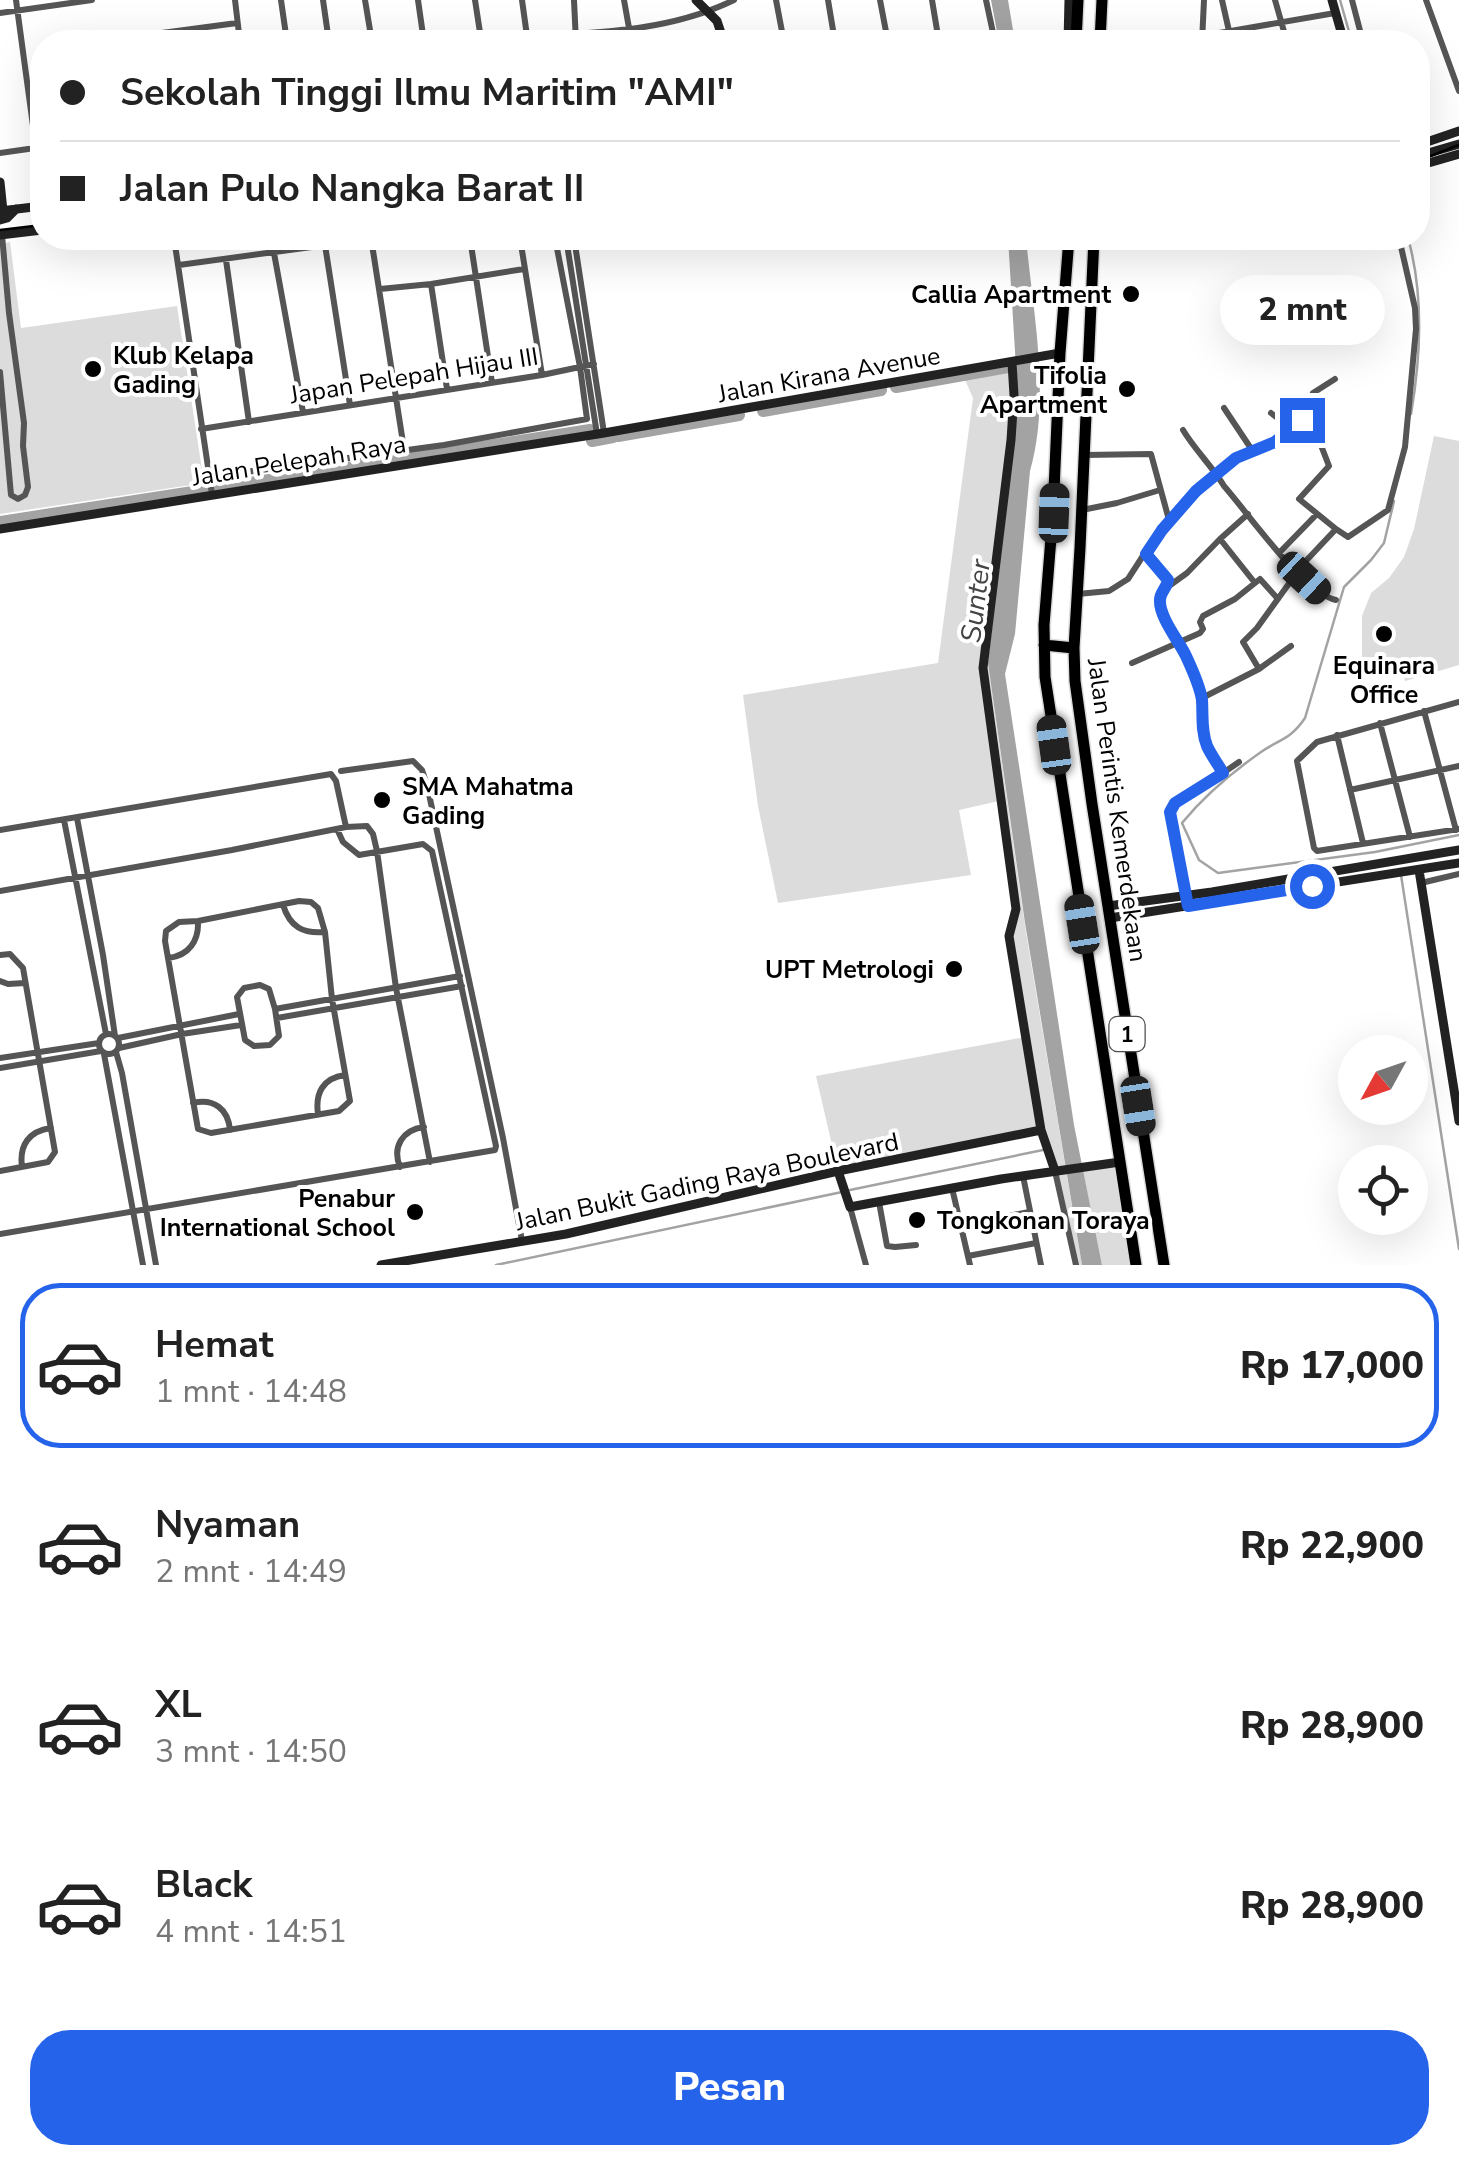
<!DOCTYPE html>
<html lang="id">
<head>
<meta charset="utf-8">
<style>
  :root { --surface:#fff; --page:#f2f2f2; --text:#222; --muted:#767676; --line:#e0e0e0; --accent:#2563eb }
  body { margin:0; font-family:"Nunito Sans",sans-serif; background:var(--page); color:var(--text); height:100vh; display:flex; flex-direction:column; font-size:38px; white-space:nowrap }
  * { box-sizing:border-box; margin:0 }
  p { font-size:32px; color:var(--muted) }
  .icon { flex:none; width:55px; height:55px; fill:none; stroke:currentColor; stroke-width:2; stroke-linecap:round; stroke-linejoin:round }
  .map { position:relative; height:1265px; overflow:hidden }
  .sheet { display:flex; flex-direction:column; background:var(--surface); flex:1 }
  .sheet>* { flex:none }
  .top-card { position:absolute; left:30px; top:30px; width:1400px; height:220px; border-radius:40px; box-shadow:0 10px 40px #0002; display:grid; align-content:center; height:220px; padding:0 30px; background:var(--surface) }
  .needle { width:65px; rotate:230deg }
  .fabs { position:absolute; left:1338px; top:1035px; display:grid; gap:20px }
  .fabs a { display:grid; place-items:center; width:90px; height:90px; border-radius:50%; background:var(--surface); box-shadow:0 10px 40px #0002; font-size:50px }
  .end { position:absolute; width:45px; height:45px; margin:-22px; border:12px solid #2563eb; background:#fff; box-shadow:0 0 0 5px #fff }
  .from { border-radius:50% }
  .bubble { position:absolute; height:70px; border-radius:35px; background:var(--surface); box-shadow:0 10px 40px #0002; font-size:32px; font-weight:800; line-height:70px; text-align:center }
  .car { position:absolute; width:30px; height:60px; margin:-30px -15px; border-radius:12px; box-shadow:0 0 8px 2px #0007; background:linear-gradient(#222 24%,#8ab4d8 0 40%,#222 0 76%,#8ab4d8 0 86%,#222 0) }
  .top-card b { display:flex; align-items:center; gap:35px; height:95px; font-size:38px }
  .top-card b+b { border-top:2px solid var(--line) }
  .top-card i { width:25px; height:25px; background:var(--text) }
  ul { padding:18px 0 0; list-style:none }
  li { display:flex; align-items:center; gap:30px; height:165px; margin:0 20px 15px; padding:0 10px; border:5px solid transparent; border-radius:40px }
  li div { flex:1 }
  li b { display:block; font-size:38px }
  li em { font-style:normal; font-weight:800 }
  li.on { border-color:var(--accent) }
  li>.icon { width:90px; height:90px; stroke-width:1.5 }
  .cta { display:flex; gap:20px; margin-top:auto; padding:20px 30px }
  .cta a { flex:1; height:115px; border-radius:40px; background:var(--accent); color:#fff; font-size:40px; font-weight:800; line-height:115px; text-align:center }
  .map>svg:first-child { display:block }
</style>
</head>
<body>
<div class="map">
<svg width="1459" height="1265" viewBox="0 0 1459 1265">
  <rect width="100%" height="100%" fill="#fff"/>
  <path fill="#dcdcdc" d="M10,242L21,328L177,306L204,483L0,514V244Z
    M1012,366L1014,376L988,663L1026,933L1082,1265H1076L1058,1178L1041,1131L838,1171L816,1076L1025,1037L1009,936L1015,916L999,801L959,810L971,875L778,903L758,806L743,695L938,663L973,398L963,375Z
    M1434,436L1459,441V665L1405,681L1398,658L1362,665V616L1371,593L1389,578L1404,557L1414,529Z
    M1120,1162L1135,1265H1102L1082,1167Z"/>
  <path fill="#a3a3a3" d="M991,0H1008L1015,42H999Z
    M1008,238H1026C1033,313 1051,397 1030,471L1015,634L1005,674L1074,1125L1102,1265H1082L1025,923L988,663L1018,400Z"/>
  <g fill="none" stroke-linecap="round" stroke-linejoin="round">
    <path stroke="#a3a3a3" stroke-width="2.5" d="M1340,0L1352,42
      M1408,238C1424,295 1421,356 1411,414
      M1394,501L1384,543L1371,560L1344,587L1305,718C1291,739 1280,739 1261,752C1231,773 1205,795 1182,823L1199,860L1218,873L1375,852L1459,835
      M1401,875L1459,1249
      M850,1190L1043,1150
      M496,1265L842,1192"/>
    <path stroke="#a3a3a3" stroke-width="12" d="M896,387L1008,367
      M763,411L881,390
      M618,436L739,415
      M592,441L613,437
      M0,522L590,430"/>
    <g stroke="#dbdbdb" stroke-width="14">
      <path id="highway" d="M1076,42L1078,0
        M1100,42L1102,0
        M1069,238L1060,353L1053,513L1044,625L1045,677L1136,1265
        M1094,238L1080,548L1074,648L1075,681L1092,804L1164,1265
        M1044,645L1074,648"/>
    </g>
    <path stroke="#555" stroke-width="6" d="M16,0L36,148
      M235,0L240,42
      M281,0L287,42
      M323,0L329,42
      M365,0L372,42
      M418,0L424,42
      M475,0L481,39
      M522,0L527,36
      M574,0L576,42
      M624,0L629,28
      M776,0L784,42
      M828,0L835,42
      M880,0L888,42
      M932,0L939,42
      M986,0L995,42
      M1222,0L1229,31
      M1275,0L1287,42
      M1352,0L1363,42
      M1426,0L1459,91
      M0,13L92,0
      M1243,29L1245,42
      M1202,36L1335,13
      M94,42L237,23
      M457,42C549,30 648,42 734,0
      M1202,42L1204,0
      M0,153L42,147
      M174,238L212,494
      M371,238L404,449
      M470,238L492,383
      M520,238L542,375
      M566,238L597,434
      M574,238L604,433
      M325,245L350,405
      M274,253L303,412
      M226,260L249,422
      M179,265L378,238
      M431,284L447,389
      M380,289L431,284L524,269
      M0,372L11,495L18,499L25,495L28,487L23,446L24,423L9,313L2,235
      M1224,408L1252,450
      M1271,413L1280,420L1285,433
      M201,429L542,375L594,364
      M1183,430C1195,450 1212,466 1224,486C1248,513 1303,593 1336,600
      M1083,455L1151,454L1169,520
      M209,477L444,445L587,419L580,367L555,238
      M1082,510L1117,503L1160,490
      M1336,529L1348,537L1388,510L1405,447L1416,329L1415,308L1399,238
      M1220,539L1248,514
      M1280,552L1316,515
      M1146,553L1169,580C1168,588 1160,592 1160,600C1158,617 1179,641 1186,656C1192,669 1200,686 1202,700C1203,715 1201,732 1207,746C1211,755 1218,764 1223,773L1175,803L1170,812L1186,897
      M1169,586L1187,573L1220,539L1255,583
      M1078,594L1109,591L1128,579L1150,545L1195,491L1236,458L1275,442L1302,420L1313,393L1335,379
      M1132,663L1200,633L1203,629L1200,622L1203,616L1235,599L1260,579L1278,599
      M1259,669L1243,642L1257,628L1303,564L1336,529L1299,499L1329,466L1317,435L1302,420
      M1202,698L1259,669L1291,646
      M1459,702L1317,742L1297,761L1314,848L1317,851L1459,829
      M1424,711L1456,830
      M1380,723L1410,837
      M1337,735L1363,843
      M341,771L413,761L422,770L427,785L503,1138L522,1241
      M1223,773L1239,762
      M1350,790L1459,766
      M77,818L103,955L115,1036
      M64,820L106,1034
      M0,830L331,774L336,781L346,827
      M1421,883L1459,874
      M0,891L232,850L346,827L367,826L373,834L377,851L396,988L430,1162
      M299,901L311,902L318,908L325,932L332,999L350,1101L339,1111L211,1133L198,1129L165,941L166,931L179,922L198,921Z
      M283,905C290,927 303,934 325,932
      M0,955L10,954L23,968L55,1152L48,1162L0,1171
      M169,958C189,955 199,941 198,921
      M0,981L8,984L25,983
      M260,985L269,989L275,1009L279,1036L270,1045L254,1046L245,1040L237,997L244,988Z
      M275,1009L460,976
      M277,1018L462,986
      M99 1044a10 10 0 1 1 20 0a10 10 0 1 1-20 0Z
      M118,1038L239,1014
      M119,1048L182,1034L241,1025
      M116,1052L122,1073L156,1265
      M104,1054L143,1265
      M0,1058L99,1043
      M0,1068L101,1051
      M193,1103C214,1098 228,1109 230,1130
      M318,1114C315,1093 323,1078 345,1075
      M22,1167C19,1145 29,1131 51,1128
      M400,1167C392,1147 402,1130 424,1127
      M1055,1171L1076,1265
      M1023,1176L1041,1265
      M952,1188L970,1265
      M879,1202L887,1246L895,1247L916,1245
      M850,1207L866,1265
      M961,1225L1029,1212
      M0,1234L495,1150L496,1146L432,851L423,844L359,855L343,842L337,829
      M968,1256L1036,1243"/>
    <path stroke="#222" stroke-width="9" d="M696,0L717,21L724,42
      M1332,0L1344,42
      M1068,42L1069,0
      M1418,145L1459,131
      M1418,156L1459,144
      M1418,166L1459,154
      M0,182L3,211
      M0,211L42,206
      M0,220L7,218L16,209
      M0,235L42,230
      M1012,363L1014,395L1011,440L983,668L1016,909L1009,936L1041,1130L1055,1171
      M0,529L604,433L1060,353
      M1419,870L1459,1121
      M1108,906L1212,892L1459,850
      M1110,918L1459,863
      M838,1171L850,1207L1001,1179L1120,1162
      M381,1265L566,1234L838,1171L1041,1130"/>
    <use href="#highway" stroke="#000" stroke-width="11"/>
    <path stroke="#000" stroke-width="2.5" d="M1418,161L1459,145
      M0,230L42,225"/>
  </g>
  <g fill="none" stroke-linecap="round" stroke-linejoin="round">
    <path stroke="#2563eb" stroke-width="12" d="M1302,420L1275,442L1236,458L1196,491L1162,530L1146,554L1168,580C1167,588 1160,592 1160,600C1159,617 1179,641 1186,656C1192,669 1200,686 1202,700C1203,715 1201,731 1207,746C1211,755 1218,764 1223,773L1175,803L1170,812L1188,906L1312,886"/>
  </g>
  <g fill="#000" stroke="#fff" stroke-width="4">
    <circle cx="1131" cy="294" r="10"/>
    <circle cx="93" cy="369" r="10"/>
    <circle cx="1127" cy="389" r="10"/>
    <circle cx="1384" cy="634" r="10"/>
    <circle cx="382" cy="800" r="10"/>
    <circle cx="954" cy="969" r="10"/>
    <circle cx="415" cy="1212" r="10"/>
    <circle cx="917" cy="1220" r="10"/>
  </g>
  <g text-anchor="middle" stroke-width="8" stroke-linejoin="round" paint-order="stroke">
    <rect fill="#fff" stroke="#4c4c4c" stroke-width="2.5" x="1109.5" y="1017" width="35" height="34" rx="8"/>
    <g font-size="22" font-weight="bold" fill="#000">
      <text x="1127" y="1042">1</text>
    </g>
    <g font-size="25" font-weight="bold" fill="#000" stroke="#fff" text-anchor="end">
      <text x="1111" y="303">Callia Apartment</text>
      <text x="113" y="364" text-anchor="start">Klub Kelapa<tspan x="113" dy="29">Gading</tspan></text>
      <text x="1107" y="384">Tifolia<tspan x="1107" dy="29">Apartment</tspan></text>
      <text x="1384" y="674" text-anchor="middle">Equinara<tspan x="1384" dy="29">Office</tspan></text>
      <text x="402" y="795" text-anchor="start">SMA Mahatma<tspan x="402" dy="29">Gading</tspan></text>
      <text x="934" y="978">UPT Metrologi</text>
      <text x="395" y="1207">Penabur<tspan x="395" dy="29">International School</tspan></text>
      <text x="937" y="1229" text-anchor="start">Tongkonan Toraya</text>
    </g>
    <g font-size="25" fill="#000" stroke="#fff">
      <text transform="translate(829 374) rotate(-10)" y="9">Jalan Kirana Avenue</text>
      <text transform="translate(414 375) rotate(-9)" y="9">Japan Pelepah Hijau III</text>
      <text transform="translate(299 460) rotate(-9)" y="9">Jalan Pelepah Raya</text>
      <text transform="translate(1118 810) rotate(82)" y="9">Jalan Perintis Kemerdekaan</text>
      <text transform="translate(707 1181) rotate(-12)" y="9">Jalan Bukit Gading Raya Boulevard</text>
    </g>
    <g font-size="28" font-style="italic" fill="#444" stroke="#fff">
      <text transform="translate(975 601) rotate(-83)" y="10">Sunter</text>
    </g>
  </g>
</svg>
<div class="fabs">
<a><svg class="needle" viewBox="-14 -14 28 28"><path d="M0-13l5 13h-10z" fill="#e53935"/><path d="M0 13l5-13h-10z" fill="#767676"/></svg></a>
<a><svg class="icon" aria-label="locate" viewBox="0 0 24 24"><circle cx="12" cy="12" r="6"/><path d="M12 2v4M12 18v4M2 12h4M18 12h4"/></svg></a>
</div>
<i class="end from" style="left:1312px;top:886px"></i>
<i class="end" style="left:1302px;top:420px"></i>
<div class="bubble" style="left:1220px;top:275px;width:165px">2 mnt</div>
<i class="car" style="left:1054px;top:513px;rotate:2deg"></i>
<i class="car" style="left:1304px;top:578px;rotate:133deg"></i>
<i class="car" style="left:1054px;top:745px;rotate:352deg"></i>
<i class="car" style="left:1082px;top:924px;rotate:351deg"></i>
<i class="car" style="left:1138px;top:1106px;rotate:171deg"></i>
<div class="top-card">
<b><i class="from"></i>Sekolah Tinggi Ilmu Maritim &quot;AMI&quot;</b>
<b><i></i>Jalan Pulo Nangka Barat II</b>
</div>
</div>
<section class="sheet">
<ul>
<li class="on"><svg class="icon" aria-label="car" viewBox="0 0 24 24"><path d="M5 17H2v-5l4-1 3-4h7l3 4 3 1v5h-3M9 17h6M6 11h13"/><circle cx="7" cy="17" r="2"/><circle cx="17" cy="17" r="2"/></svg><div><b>Hemat</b><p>1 mnt · 14:48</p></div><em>Rp 17,000</em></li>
<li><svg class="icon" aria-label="car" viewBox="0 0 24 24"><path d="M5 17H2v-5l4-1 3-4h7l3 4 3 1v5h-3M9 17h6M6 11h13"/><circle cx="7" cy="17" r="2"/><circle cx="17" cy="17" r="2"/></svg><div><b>Nyaman</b><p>2 mnt · 14:49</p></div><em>Rp 22,900</em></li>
<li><svg class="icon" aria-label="car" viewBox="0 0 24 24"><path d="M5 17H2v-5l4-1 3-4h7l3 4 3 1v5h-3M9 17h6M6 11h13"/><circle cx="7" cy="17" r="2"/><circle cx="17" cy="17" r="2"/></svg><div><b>XL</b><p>3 mnt · 14:50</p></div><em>Rp 28,900</em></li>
<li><svg class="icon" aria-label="car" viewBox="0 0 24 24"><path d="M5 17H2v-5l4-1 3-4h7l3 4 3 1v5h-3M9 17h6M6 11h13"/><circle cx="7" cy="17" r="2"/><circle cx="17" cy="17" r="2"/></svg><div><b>Black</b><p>4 mnt · 14:51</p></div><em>Rp 28,900</em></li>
</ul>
<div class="cta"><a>Pesan</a></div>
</section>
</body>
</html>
